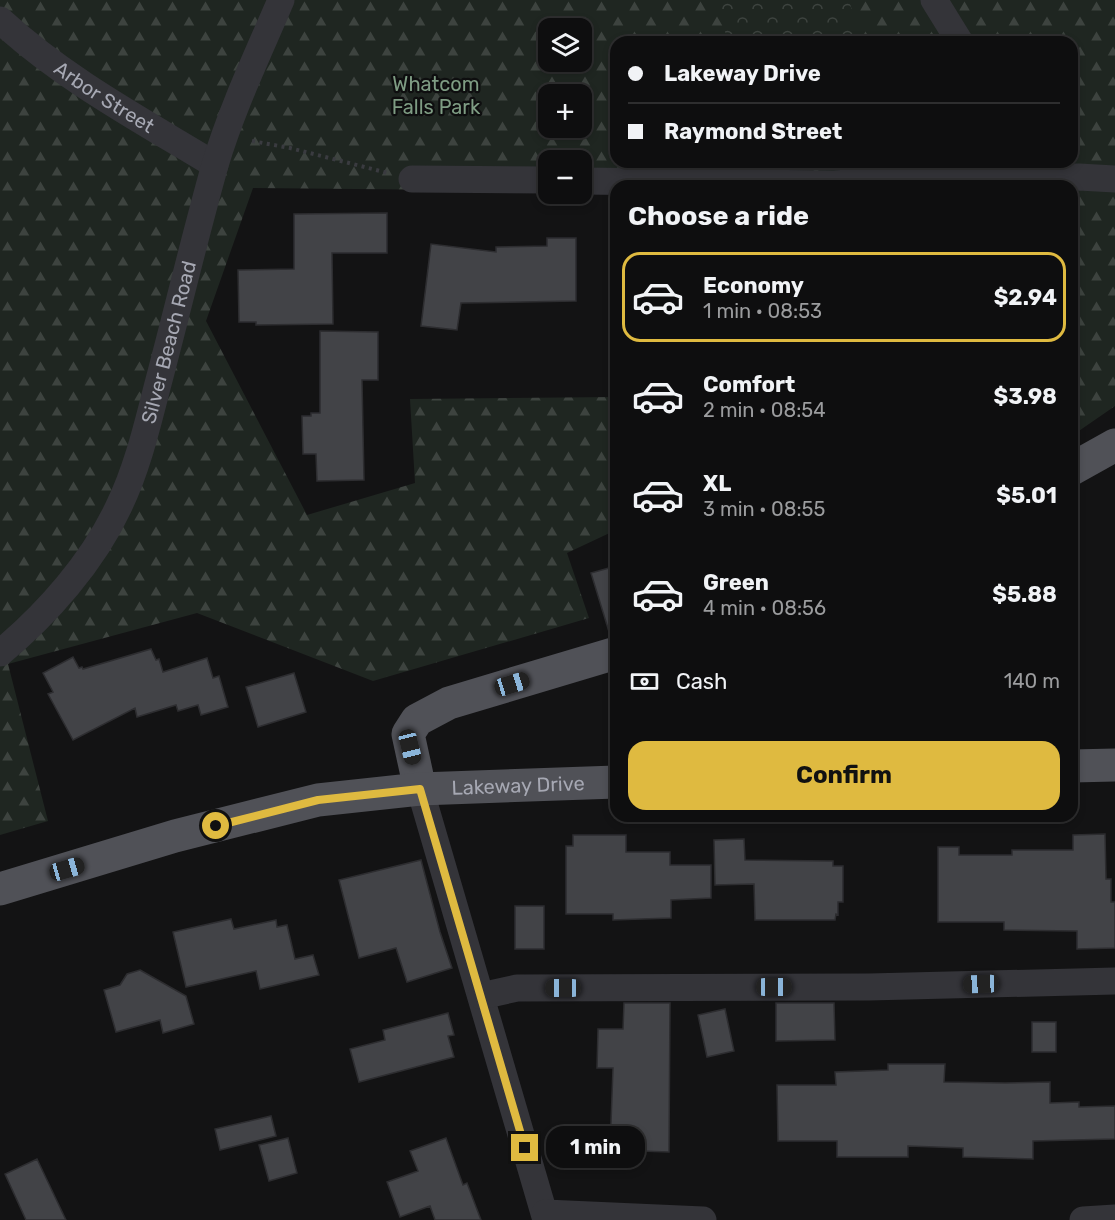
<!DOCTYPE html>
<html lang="en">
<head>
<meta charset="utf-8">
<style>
  :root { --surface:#0e0e0f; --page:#171718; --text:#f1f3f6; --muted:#9b9c9e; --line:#2e2e2f; --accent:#dfba40 }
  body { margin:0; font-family:Rubik,sans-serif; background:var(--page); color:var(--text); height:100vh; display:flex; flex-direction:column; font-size:22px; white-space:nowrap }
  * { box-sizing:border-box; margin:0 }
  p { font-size:20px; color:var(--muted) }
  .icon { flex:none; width:33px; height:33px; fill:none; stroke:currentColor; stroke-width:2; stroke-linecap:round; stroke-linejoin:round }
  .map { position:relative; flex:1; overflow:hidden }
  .details { position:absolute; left:610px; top:180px; width:468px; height:642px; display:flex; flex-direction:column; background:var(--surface); border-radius:18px; box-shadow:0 3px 9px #0003,0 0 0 2px var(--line) }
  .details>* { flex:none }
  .banner { position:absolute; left:610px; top:36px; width:468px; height:132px; border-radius:18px; box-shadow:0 3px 9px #0003,0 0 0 2px var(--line); display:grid; align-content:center; height:132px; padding:0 18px; background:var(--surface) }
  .buttons { position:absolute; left:538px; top:18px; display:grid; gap:12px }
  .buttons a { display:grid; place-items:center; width:54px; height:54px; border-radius:12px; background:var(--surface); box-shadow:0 3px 9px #0003,0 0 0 2px var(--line); font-size:30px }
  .end { position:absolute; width:27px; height:27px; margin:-14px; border:8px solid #dfba40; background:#111; box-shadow:0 0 0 3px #111 }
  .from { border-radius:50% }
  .bubble { position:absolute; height:42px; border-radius:18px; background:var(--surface); box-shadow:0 3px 9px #0003,0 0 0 2px var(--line); font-size:20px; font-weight:700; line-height:42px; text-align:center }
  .car { position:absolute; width:18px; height:36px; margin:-18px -9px; border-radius:8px; box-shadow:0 0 4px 2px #0007; background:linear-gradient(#222 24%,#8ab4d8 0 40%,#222 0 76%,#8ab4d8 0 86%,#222 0) }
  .banner b { display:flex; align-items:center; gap:21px; height:57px; font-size:22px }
  .banner b+b { border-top:2px solid var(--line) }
  .banner i { width:15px; height:15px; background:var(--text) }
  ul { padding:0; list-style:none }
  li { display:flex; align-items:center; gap:18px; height:90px; margin:0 12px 9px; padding:0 6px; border:3px solid transparent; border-radius:18px }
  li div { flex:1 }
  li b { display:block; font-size:22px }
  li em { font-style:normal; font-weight:700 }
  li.current { border-color:var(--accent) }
  li>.icon { width:54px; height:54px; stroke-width:1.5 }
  h2 { padding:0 18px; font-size:27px; line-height:72px }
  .pay { display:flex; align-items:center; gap:15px; height:66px; padding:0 18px; font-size:22px }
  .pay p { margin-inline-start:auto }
  .primary-button { display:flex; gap:12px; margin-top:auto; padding:12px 18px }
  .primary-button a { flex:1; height:69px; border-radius:18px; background:var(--accent); color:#111; font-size:24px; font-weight:700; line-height:69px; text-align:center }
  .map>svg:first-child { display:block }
</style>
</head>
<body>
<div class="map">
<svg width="1115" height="1220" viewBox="0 0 1115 1220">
  <defs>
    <pattern id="forest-firs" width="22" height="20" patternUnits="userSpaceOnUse" patternTransform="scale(1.5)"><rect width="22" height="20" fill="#1f2621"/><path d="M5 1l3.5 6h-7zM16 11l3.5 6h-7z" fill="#3d433f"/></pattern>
    <pattern id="park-crowns" width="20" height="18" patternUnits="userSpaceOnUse" patternTransform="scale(1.5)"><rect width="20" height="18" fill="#1f2621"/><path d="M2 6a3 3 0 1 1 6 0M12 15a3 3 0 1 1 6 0" fill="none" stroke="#3d433f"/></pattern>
  </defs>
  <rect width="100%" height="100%" fill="#131314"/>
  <path fill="url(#forest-firs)" fill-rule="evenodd" d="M0,0H1115V406L1073,435L1072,186L582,191V160H549V191L253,188L206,321L307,515L415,483L410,399L616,397V530L567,553L589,618L373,681L197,613L8,664L48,821L0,835ZM549,28H582V62H549ZM616,42H1072V162H616ZM549,94H582V128H549Z"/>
  <path fill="url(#park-crowns)" d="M716,0H849L861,42H728Z"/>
  <path fill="#424347" stroke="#2d2d30" stroke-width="1.5" d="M387,213V253H332L333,324L256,325V322H239L238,270L294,269V214Z
    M547,238H576V301L461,303L457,330L421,326L431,244L496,252V247L547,246Z
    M320,331L378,332V380H362L364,480L317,481L316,454H303L302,416H311V413H320Z
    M616,566V635H610L591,573Z
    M151,649L156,660L159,659L163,672L207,658L213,678L219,676L228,707L201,715L198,705L178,711L176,705L137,717L135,708L73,740L48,694L53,692L43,673L73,657L79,668L82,667L83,669Z
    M294,673L306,712L258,727L246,687Z
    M1105,834L1106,879H1111V902H1115V948L1077,949V931L1004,930V922H938V847H959V855H1012V850H1073V835Z
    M573,835H626V852H670V865H711V898L671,900V918L613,920V914H566V846H573Z
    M744,839L745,860L833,861V866H843V902H838V915L836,914L835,920H755L754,884L715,885L714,840Z
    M421,860L440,932L452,968L407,982L396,948L359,958L339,880Z
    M515,906H544V949H515Z
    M231,919L234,929L276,920L277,927L287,925L295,959L313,955L319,975L260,989L256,971L186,987L173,932Z
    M140,970L186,996L194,1024L163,1033L160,1020L116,1032L104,990L120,985L127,974Z
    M624,1003H670L669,1152L610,1150L613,1068H597L598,1029H623Z
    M776,1003H834L835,1040L776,1041Z
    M725,1009L734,1051L707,1057L698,1015Z
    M448,1013L454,1035L448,1036L454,1057L359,1082L350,1049L385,1040L383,1030Z
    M1032,1022H1056V1052H1032Z
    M888,1064H945L944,1082L1005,1083L1050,1082V1103L1079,1102V1107L1115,1106V1139L1033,1141V1159L963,1157V1148L908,1146V1157H837V1141H778L777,1085H836L835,1072L888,1070Z
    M271,1116L276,1136L220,1150L215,1129Z
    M288,1138L297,1173L269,1181L259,1145Z
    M446,1138L463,1185L467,1183L481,1220H435L430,1206L400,1217L387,1182L418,1171L410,1151Z
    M37,1159L66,1220H26L5,1174Z"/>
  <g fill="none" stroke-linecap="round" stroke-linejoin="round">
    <path stroke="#3a3b40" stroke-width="4" stroke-dasharray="3 4.5" stroke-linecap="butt" d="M252,141L290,148L388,173"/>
    <g stroke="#343439" stroke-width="27">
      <path d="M934,0L960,42"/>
      <path id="s1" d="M0,20C64,79 141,120 215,165"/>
      <path d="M412,179L549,180"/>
      <path d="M582,181L834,184L927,178L1079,177L1115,179"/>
      <path id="s2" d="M0,653C47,614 93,562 119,506C138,467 148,422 159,380C178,308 195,236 215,165C232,108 258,54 281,0"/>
      <path d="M420,789L546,1220"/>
      <path d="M481,996L517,988L869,987L1115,981"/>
      <path d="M545,1213L703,1220"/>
      <path d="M1083,1220L1115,1218"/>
    </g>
    <g stroke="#505157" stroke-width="33">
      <path d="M1072,469L1115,445"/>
      <path d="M1072,766L1115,765"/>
      <path d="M420,789L408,734L417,720L449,703L616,653"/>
      <path id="s3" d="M0,889L175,836L318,800L420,789L616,782"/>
    </g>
  </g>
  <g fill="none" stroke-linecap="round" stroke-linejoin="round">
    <path stroke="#dfba40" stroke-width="8" d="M216,826L318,800L420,789L525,1148"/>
  </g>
  <g text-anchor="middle" stroke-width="4.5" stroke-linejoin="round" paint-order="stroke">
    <g font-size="20" fill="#7e9c83" stroke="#0e0e0f">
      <text x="436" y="91">Whatcom<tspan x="436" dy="23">Falls Park</tspan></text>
    </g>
    <g font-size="20" fill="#a6a8b3" stroke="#0e0e0f">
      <text dy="7" stroke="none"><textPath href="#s1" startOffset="130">Arbor Street</textPath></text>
      <text dy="7" stroke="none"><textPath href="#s2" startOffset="362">Silver Beach Road</textPath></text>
      <text dy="7" stroke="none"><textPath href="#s3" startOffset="531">Lakeway Drive</textPath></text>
    </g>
  </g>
</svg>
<div class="buttons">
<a><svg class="icon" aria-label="layers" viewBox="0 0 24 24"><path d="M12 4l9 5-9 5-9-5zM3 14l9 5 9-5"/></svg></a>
<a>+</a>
<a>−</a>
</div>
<i class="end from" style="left:216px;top:826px"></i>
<i class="end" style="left:525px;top:1148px"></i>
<div class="bubble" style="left:546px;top:1126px;width:99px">1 min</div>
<i class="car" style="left:512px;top:684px;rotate:73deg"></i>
<i class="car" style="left:410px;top:747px;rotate:166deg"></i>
<i class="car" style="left:67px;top:869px;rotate:74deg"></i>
<i class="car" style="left:981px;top:984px;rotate:268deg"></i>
<i class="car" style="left:774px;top:987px;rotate:90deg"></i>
<i class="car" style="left:563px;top:988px;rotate:270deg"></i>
<div class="banner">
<b><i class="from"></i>Lakeway Drive</b>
<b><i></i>Raymond Street</b>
</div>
<section class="details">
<h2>Choose a ride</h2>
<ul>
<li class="current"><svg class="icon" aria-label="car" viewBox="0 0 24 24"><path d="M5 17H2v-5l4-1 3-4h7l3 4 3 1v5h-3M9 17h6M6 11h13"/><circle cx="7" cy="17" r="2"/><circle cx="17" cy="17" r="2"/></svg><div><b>Economy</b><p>1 min · 08:53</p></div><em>$2.94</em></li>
<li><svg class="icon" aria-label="car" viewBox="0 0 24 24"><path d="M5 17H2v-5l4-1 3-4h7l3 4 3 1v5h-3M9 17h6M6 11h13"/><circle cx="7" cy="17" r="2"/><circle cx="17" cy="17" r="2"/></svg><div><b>Comfort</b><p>2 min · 08:54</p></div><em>$3.98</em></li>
<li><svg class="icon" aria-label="car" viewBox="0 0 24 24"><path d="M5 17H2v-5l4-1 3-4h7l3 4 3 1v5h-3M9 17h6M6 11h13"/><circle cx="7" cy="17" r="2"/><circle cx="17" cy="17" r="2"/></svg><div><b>XL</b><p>3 min · 08:55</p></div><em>$5.01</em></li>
<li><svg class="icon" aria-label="car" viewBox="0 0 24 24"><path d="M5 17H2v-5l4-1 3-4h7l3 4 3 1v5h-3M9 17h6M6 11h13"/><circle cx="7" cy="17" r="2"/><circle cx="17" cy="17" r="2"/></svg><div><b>Green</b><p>4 min · 08:56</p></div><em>$5.88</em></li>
</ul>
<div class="pay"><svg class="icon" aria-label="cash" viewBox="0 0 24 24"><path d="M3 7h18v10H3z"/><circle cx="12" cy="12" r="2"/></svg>Cash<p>140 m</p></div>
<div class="primary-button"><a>Confirm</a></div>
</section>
</div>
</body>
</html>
